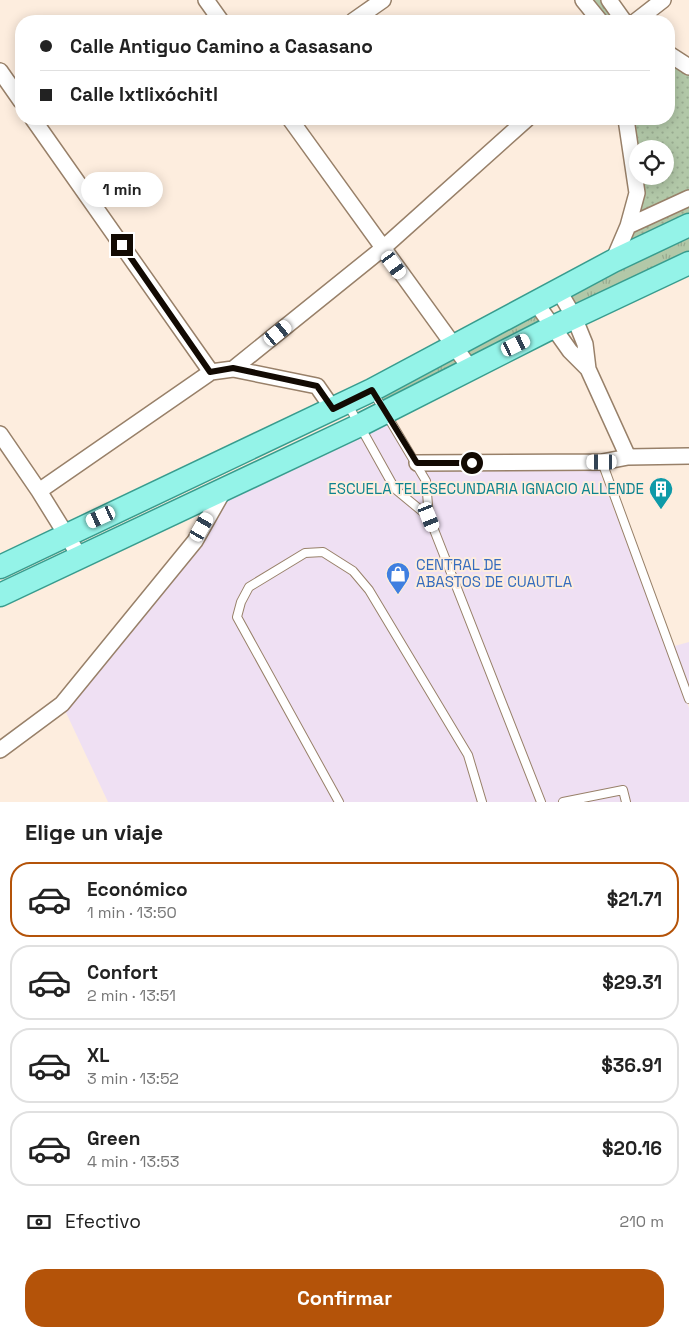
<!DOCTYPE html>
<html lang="es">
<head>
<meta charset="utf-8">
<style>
  :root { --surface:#fff; --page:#f6f6f6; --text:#222; --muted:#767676; --line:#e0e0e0; --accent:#b45309 }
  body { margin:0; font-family:"Space Grotesk",sans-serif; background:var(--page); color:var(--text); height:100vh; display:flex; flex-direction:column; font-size:19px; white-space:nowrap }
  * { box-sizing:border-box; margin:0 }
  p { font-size:16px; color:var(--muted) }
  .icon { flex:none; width:28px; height:28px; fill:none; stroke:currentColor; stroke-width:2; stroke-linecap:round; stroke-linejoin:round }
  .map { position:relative; height:802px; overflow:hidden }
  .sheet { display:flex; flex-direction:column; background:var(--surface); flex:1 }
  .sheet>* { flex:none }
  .banner { position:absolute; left:15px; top:15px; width:660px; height:110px; border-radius:20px; box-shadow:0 2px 12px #0003; display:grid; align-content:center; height:110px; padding:0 25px; background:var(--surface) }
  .fabs { position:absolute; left:629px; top:140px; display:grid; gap:10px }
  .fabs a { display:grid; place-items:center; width:45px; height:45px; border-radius:50%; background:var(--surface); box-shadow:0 2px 12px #0003; font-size:25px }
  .end { position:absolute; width:22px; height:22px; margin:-11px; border:6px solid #120a03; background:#fff; box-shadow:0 0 0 2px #fff }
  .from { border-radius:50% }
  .bubble { position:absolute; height:35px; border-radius:18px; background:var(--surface); box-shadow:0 2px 12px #0003; font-size:16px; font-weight:700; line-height:35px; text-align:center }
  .car { position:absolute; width:15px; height:30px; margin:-15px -8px; border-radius:6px; box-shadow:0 0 4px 1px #0007; background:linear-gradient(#fff 24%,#345 0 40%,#fff 0 76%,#345 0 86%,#fff 0) }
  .banner b { display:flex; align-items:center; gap:18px; height:48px; font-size:19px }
  .banner b+b { border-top:1px solid var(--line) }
  .banner i { width:12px; height:12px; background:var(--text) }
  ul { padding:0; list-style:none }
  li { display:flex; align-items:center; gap:15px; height:75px; margin:0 10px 8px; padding:0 15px; border:2px solid var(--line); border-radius:20px }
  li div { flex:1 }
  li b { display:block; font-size:19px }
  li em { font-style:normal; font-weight:700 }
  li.active { border-color:var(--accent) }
  li>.icon { width:45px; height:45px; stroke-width:1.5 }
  h2 { padding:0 25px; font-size:22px; line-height:60px }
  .pay { display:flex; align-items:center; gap:12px; height:55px; padding:0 25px; font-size:19px }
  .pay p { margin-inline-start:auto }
  .action { display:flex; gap:10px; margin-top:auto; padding:10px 25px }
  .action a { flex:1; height:58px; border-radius:20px; background:var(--accent); color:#fff; font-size:20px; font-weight:700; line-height:58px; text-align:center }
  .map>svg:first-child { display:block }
</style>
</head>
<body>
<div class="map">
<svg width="689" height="802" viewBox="0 0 689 802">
  <defs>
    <pattern id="grass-tufts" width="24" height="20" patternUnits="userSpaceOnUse" patternTransform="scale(1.25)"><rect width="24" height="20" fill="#b2c8a8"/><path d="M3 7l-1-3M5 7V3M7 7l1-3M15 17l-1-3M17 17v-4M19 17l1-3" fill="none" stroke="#98aa8f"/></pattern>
    <pattern id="park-dots" width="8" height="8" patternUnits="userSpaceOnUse" patternTransform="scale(1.25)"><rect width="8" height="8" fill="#b2c8a8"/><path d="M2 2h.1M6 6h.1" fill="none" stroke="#98aa8f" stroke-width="1.8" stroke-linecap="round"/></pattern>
  </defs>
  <rect width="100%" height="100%" fill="#fdedde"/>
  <path fill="#efe0f3" d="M385,415L416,466L598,467L689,708V802H108L62,704L226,489Z
    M689,642V695L671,647Z"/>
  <path fill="url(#grass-tufts)" d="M583,0H609L624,21H600Z
    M689,225V263L574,317L559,291Z
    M536,303L553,327L387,412L372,390Z"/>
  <path fill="url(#park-dots)" fill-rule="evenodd" d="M669,54L689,67V225L613,261L637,193L626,119H669ZM638,149H665V176H638Z"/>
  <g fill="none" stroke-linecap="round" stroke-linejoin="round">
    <g stroke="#988069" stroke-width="10">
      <path id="lane" d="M373,392L426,481L429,517L541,802
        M347,403L395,489L429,517
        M602,462L689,699
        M339,802L237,617L241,602L249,587L305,553L323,552L353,571L369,590L468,755L482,802
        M563,802L623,790L626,802"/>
    </g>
    <g stroke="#988069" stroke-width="18">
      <path id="street" d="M206,0L221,21
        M583,0L600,21
        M609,0L624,21
        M353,21L383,0
        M636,21L663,0
        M669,54L689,67
        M0,71L21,101
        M33,119L211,372
        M290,119L470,368
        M628,226L689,198
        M613,261L628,226L637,193L626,119
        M559,291L574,317L585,344L588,369L628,457
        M536,303L570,351L588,369
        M233,369L317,386L333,409
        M0,434L39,491L80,557
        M417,463L602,462L628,457L689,456
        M39,491L211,372L233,369L382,249L527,119
        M0,750L62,704L195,541L225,488"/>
    </g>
    <g stroke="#389c8e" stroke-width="25">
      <path id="primary" d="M0,567L372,390L613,261L689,225
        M0,595L360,425L547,330L689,263"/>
    </g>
    <use href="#lane" stroke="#fff" stroke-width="8"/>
    <use href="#street" stroke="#fff" stroke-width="15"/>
    <use href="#primary" stroke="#94f3e8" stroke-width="22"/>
  </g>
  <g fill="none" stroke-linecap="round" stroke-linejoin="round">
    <path stroke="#120a03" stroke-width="6" d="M122,245L210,372L233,368L317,386L333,409L372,390L417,463H472"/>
  </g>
  <defs>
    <g id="building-pin" transform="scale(1.25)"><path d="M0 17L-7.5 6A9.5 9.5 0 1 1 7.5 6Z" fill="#0f9aa8" stroke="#fdedde"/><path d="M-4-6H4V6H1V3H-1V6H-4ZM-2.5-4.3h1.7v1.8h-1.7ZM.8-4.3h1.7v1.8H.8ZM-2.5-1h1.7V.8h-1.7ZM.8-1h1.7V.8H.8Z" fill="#fff"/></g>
    <g id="shop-pin" transform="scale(1.25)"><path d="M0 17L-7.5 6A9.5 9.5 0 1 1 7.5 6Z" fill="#3f7fe0" stroke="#fdedde"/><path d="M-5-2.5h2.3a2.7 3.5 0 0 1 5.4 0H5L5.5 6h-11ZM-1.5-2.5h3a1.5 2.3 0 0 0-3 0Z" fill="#fff"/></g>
  </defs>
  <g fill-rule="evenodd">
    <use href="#building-pin" x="661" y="489"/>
    <use href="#shop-pin" x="398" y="574"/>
  </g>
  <g text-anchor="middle" stroke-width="4" stroke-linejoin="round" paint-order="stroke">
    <g font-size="15" fill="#0d838f" stroke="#fdedde" text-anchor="end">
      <text x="644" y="494">ESCUELA TELESECUNDARIA IGNACIO ALLENDE</text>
    </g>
    <g font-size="15" fill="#366cbe" stroke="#fdedde" text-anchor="start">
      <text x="416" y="570">CENTRAL DE<tspan x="416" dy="17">ABASTOS DE CUAUTLA</tspan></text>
    </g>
  </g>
</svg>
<div class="fabs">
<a><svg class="icon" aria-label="locate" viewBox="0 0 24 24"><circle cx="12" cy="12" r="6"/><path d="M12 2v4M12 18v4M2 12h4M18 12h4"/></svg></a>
</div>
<i class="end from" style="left:472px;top:463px"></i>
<i class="end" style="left:122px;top:245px"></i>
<div class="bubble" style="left:81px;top:172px;width:82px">1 min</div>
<i class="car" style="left:394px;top:265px;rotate:144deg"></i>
<i class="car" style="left:278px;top:333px;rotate:51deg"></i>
<i class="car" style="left:516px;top:345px;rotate:64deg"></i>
<i class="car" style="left:602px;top:462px;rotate:270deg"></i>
<i class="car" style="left:101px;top:517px;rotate:245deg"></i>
<i class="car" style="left:429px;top:517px;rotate:158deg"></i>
<i class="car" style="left:202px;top:527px;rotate:30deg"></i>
<div class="banner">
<b><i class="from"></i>Calle Antiguo Camino a Casasano</b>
<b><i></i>Calle Ixtlixóchitl</b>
</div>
</div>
<section class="sheet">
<h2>Elige un viaje</h2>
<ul>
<li class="active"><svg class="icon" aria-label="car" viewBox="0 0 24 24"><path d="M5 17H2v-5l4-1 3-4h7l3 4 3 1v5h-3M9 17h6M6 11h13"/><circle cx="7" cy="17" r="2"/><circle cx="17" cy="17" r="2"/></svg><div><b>Económico</b><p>1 min · 13:50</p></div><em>$21.71</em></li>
<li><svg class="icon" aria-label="car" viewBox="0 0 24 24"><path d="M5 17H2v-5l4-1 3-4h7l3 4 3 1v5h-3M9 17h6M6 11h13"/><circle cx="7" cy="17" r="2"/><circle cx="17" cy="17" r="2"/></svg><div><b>Confort</b><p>2 min · 13:51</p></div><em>$29.31</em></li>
<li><svg class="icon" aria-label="car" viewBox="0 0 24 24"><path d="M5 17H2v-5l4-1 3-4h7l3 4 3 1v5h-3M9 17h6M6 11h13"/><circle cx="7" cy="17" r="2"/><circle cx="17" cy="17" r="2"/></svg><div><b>XL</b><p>3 min · 13:52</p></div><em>$36.91</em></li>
<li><svg class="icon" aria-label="car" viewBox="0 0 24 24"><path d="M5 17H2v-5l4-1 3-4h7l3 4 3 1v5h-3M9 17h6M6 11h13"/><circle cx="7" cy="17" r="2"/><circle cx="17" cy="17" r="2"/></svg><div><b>Green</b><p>4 min · 13:53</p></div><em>$20.16</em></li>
</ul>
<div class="pay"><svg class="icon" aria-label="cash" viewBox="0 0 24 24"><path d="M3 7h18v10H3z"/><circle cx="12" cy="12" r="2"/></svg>Efectivo<p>210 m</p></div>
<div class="action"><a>Confirmar</a></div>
</section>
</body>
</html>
